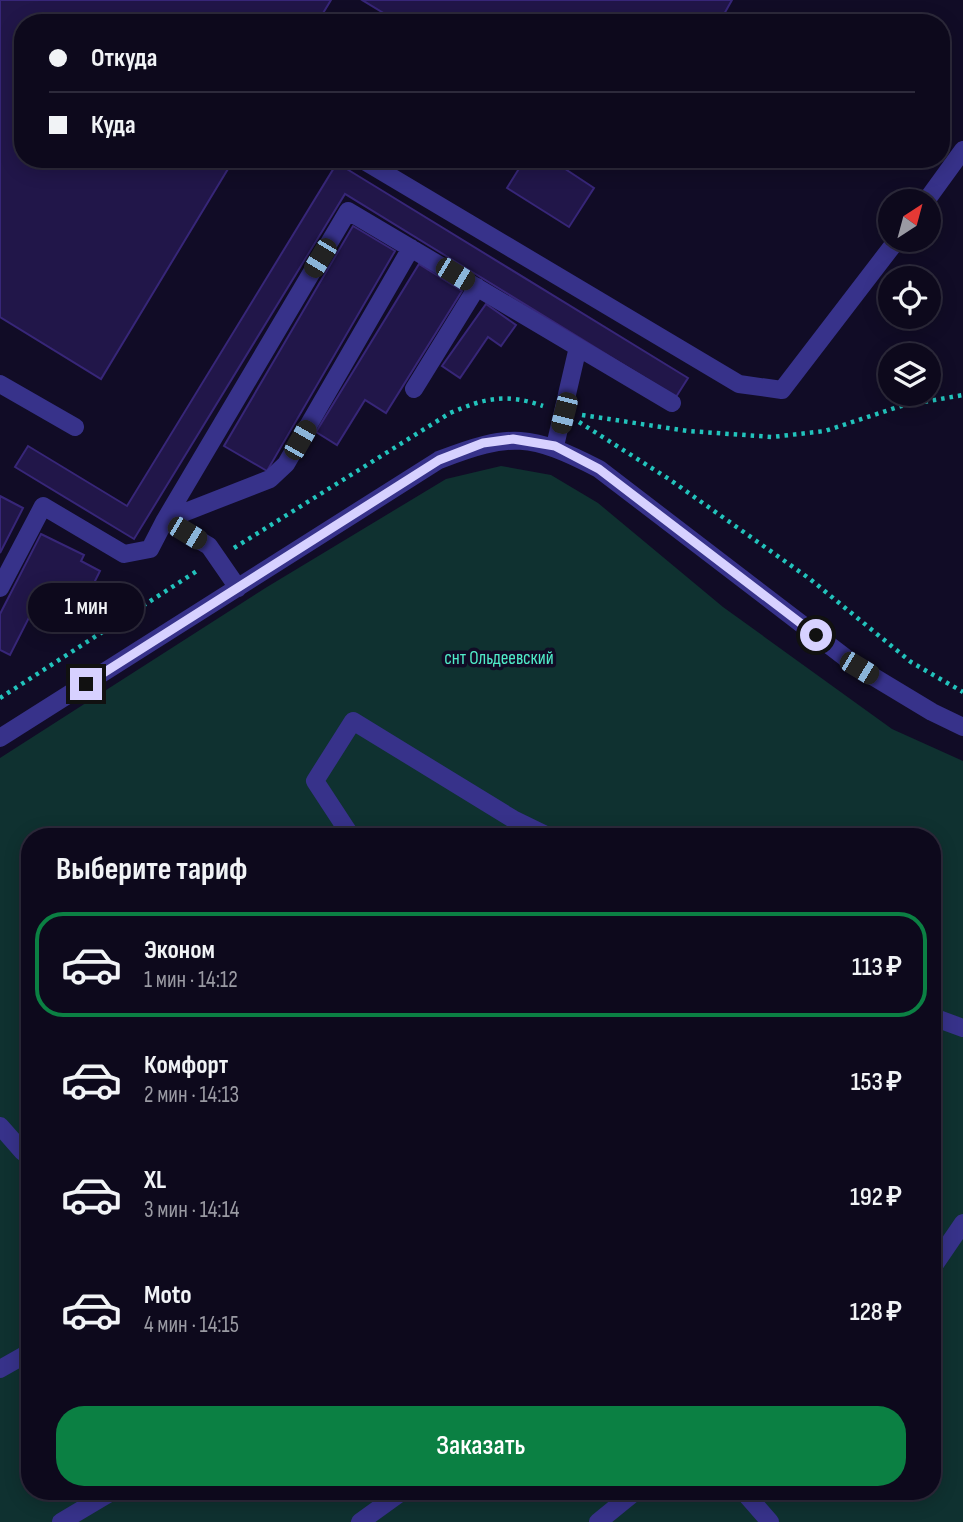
<!DOCTYPE html>
<html lang="ru">
<head>
<meta charset="utf-8">
<style>
  :root { --surface:#0d091c; --page:#161225; --text:#f1f3f6; --muted:#9a9aa3; --line:#2d2a3b; --accent:#0b8043 }
  body { margin:0; font-family:"Sofia Sans Condensed",sans-serif; background:var(--page); color:var(--text); height:100vh; display:flex; flex-direction:column; font-size:26px; white-space:nowrap }
  * { box-sizing:border-box; margin:0 }
  p { font-size:23px; color:var(--muted) }
  .icon { flex:none; width:38px; height:38px; fill:none; stroke:currentColor; stroke-width:2; stroke-linecap:round; stroke-linejoin:round }
  .map { position:relative; flex:1; overflow:hidden }
  .side { position:absolute; left:21px; top:828px; width:920px; height:672px; display:flex; flex-direction:column; background:var(--surface); border-radius:28px; box-shadow:0 4px 18px #0003,0 0 0 2px var(--line) }
  .side>* { flex:none }
  .guide { position:absolute; left:14px; top:14px; width:936px; height:154px; border-radius:28px; box-shadow:0 4px 18px #0003,0 0 0 2px var(--line); display:grid; align-content:center; height:154px; padding:0 35px; background:var(--surface) }
  .needle { width:46px; rotate:36deg }
  .controls { position:absolute; left:878px; top:189px; display:grid; gap:14px }
  .controls a { display:grid; place-items:center; width:63px; height:63px; border-radius:50%; background:var(--surface); box-shadow:0 4px 18px #0003,0 0 0 2px var(--line); font-size:35px }
  .end { position:absolute; width:32px; height:32px; margin:-16px; border:9px solid #d7d1ff; background:#111; box-shadow:0 0 0 4px #111 }
  .from { border-radius:50% }
  .bubble { position:absolute; height:49px; border-radius:24px; background:var(--surface); box-shadow:0 4px 18px #0003,0 0 0 2px var(--line); font-size:23px; font-weight:600; line-height:49px; text-align:center }
  .car { position:absolute; width:21px; height:42px; margin:-21px -10px; border-radius:9px; box-shadow:0 0 5px 2px #0007; background:linear-gradient(#222 24%,#8ab4d8 0 40%,#222 0 76%,#8ab4d8 0 86%,#222 0) }
  .guide b { display:flex; align-items:center; gap:24px; height:66px; font-size:26px }
  .guide b+b { border-top:2px solid var(--line) }
  .guide i { width:18px; height:18px; background:var(--text) }
  ul { padding:0; list-style:none }
  li { display:flex; align-items:center; gap:21px; height:105px; margin:0 14px 10px; padding:0 21px; border:4px solid transparent; border-radius:28px }
  li div { flex:1 }
  li b { display:block; font-size:26px }
  li em { font-style:normal; font-weight:600 }
  li.active { border-color:var(--accent) }
  li>.icon { width:63px; height:63px; stroke-width:1.5 }
  h2 { padding:0 35px; font-size:32px; line-height:84px }
  .primary-button { display:flex; gap:14px; margin-top:auto; padding:14px 35px }
  .primary-button a { flex:1; height:80px; border-radius:28px; background:var(--accent); color:#fff; font-size:28px; font-weight:600; line-height:80px; text-align:center }
  .map>svg:first-child { display:block }
</style>
</head>
<body>
<div class="map">
<svg width="963" height="1522" viewBox="0 0 963 1522">
  <rect width="100%" height="100%" fill="#110c26"/>
  <path fill="#0f3130" fill-rule="evenodd" d="M501,466L551,475L598,503L723,607L892,729L963,761V1522H0V758L267,587L446,479ZM30,836H933V1491H30Z"/>
  <path fill="#211649" stroke="#372678" stroke-width="2" d="M0,0H331L317,23H23V159H234L101,379L0,317Z
    M362,0H732L719,23H456L447,17L444,23H400Z
    M525,159H550L594,188L569,227L507,188Z
    M337,163L688,378L676,397L345,194L134,539L15,467L28,446L127,506Z
    M353,226L395,251L267,471L224,446Z
    M419,264L462,291L386,413L365,400L337,445L316,432Z
    M486,304L516,325L501,346L488,337L460,378L442,366Z
    M0,496L23,508L0,553Z
    M41,534L84,555L81,561L100,571L88,595L68,584L64,593L46,584L10,655L0,650V614Z"/>
  <g fill="none" stroke-linecap="round" stroke-linejoin="round">
    <path stroke="#22c3bc" stroke-width="4.5" stroke-dasharray="3.5 5" stroke-linecap="butt" d="M582,415L688,431L772,437L825,431L901,406L963,395
      M579,422L669,479L810,579L911,662L963,692
      M234,548L450,413C485,398 506,393 543,406
      M0,698L200,569"/>
    <path stroke="#37328a" stroke-width="18" d="M361,159L739,384L782,390L897,240
      M926,201L963,150
      M0,384L75,427
      M414,389L477,287
      M555,446L578,347
      M0,588L43,506L124,554L150,549L165,520L270,479L286,464L411,248
      M238,588L209,546L165,520L348,211L672,403
      M0,738L439,460C511,432 531,434 599,469L859,668L932,712L963,727
      M351,836L315,781L353,721L513,819L548,836
      M933,1017L963,1028
      M0,1126L23,1152H30
      M933,1267L963,1223
      M0,1369L30,1352
      M743,1491L770,1522
      M61,1522L113,1491
      M360,1522L403,1491
      M598,1522L636,1491"/>
  </g>
  <g fill="none" stroke-linecap="round" stroke-linejoin="round">
    <path stroke="#d7d1ff" stroke-width="9" d="M86,684L439,460L483,443L513,439L555,446L599,469L816,635"/>
  </g>
  <g text-anchor="middle" stroke-width="7" stroke-linejoin="round" paint-order="stroke">
    <g font-size="19" fill="#50ecc8" stroke="#110c26">
      <text x="499" y="664">снт Ольдеевский</text>
    </g>
  </g>
</svg>
<div class="controls">
<a><svg class="needle" viewBox="-14 -14 28 28"><path d="M0-13l5 13h-10z" fill="#e53935"/><path d="M0 13l5-13h-10z" fill="#9a9aa3"/></svg></a>
<a><svg class="icon" aria-label="locate" viewBox="0 0 24 24"><circle cx="12" cy="12" r="6"/><path d="M12 2v4M12 18v4M2 12h4M18 12h4"/></svg></a>
<a><svg class="icon" aria-label="layers" viewBox="0 0 24 24"><path d="M12 4l9 5-9 5-9-5zM3 14l9 5 9-5"/></svg></a>
</div>
<i class="end from" style="left:816px;top:635px"></i>
<i class="end" style="left:86px;top:684px"></i>
<div class="bubble" style="left:28px;top:583px;width:116px">1 мин</div>
<i class="car" style="left:320px;top:258px;rotate:211deg"></i>
<i class="car" style="left:455px;top:274px;rotate:121deg"></i>
<i class="car" style="left:564px;top:413px;rotate:194deg"></i>
<i class="car" style="left:300px;top:440px;rotate:30deg"></i>
<i class="car" style="left:187px;top:533px;rotate:121deg"></i>
<i class="car" style="left:859px;top:668px;rotate:121deg"></i>
<div class="guide">
<b><i class="from"></i>Откуда</b>
<b><i></i>Куда</b>
</div>
<section class="side">
<h2>Выберите тариф</h2>
<ul>
<li class="active"><svg class="icon" aria-label="car" viewBox="0 0 24 24"><path d="M5 17H2v-5l4-1 3-4h7l3 4 3 1v5h-3M9 17h6M6 11h13"/><circle cx="7" cy="17" r="2"/><circle cx="17" cy="17" r="2"/></svg><div><b>Эконом</b><p>1 мин · 14:12</p></div><em>113 ₽</em></li>
<li><svg class="icon" aria-label="car" viewBox="0 0 24 24"><path d="M5 17H2v-5l4-1 3-4h7l3 4 3 1v5h-3M9 17h6M6 11h13"/><circle cx="7" cy="17" r="2"/><circle cx="17" cy="17" r="2"/></svg><div><b>Комфорт</b><p>2 мин · 14:13</p></div><em>153 ₽</em></li>
<li><svg class="icon" aria-label="car" viewBox="0 0 24 24"><path d="M5 17H2v-5l4-1 3-4h7l3 4 3 1v5h-3M9 17h6M6 11h13"/><circle cx="7" cy="17" r="2"/><circle cx="17" cy="17" r="2"/></svg><div><b>XL</b><p>3 мин · 14:14</p></div><em>192 ₽</em></li>
<li><svg class="icon" aria-label="car" viewBox="0 0 24 24"><path d="M5 17H2v-5l4-1 3-4h7l3 4 3 1v5h-3M9 17h6M6 11h13"/><circle cx="7" cy="17" r="2"/><circle cx="17" cy="17" r="2"/></svg><div><b>Moto</b><p>4 мин · 14:15</p></div><em>128 ₽</em></li>
</ul>
<div class="primary-button"><a>Заказать</a></div>
</section>
</div>
</body>
</html>
